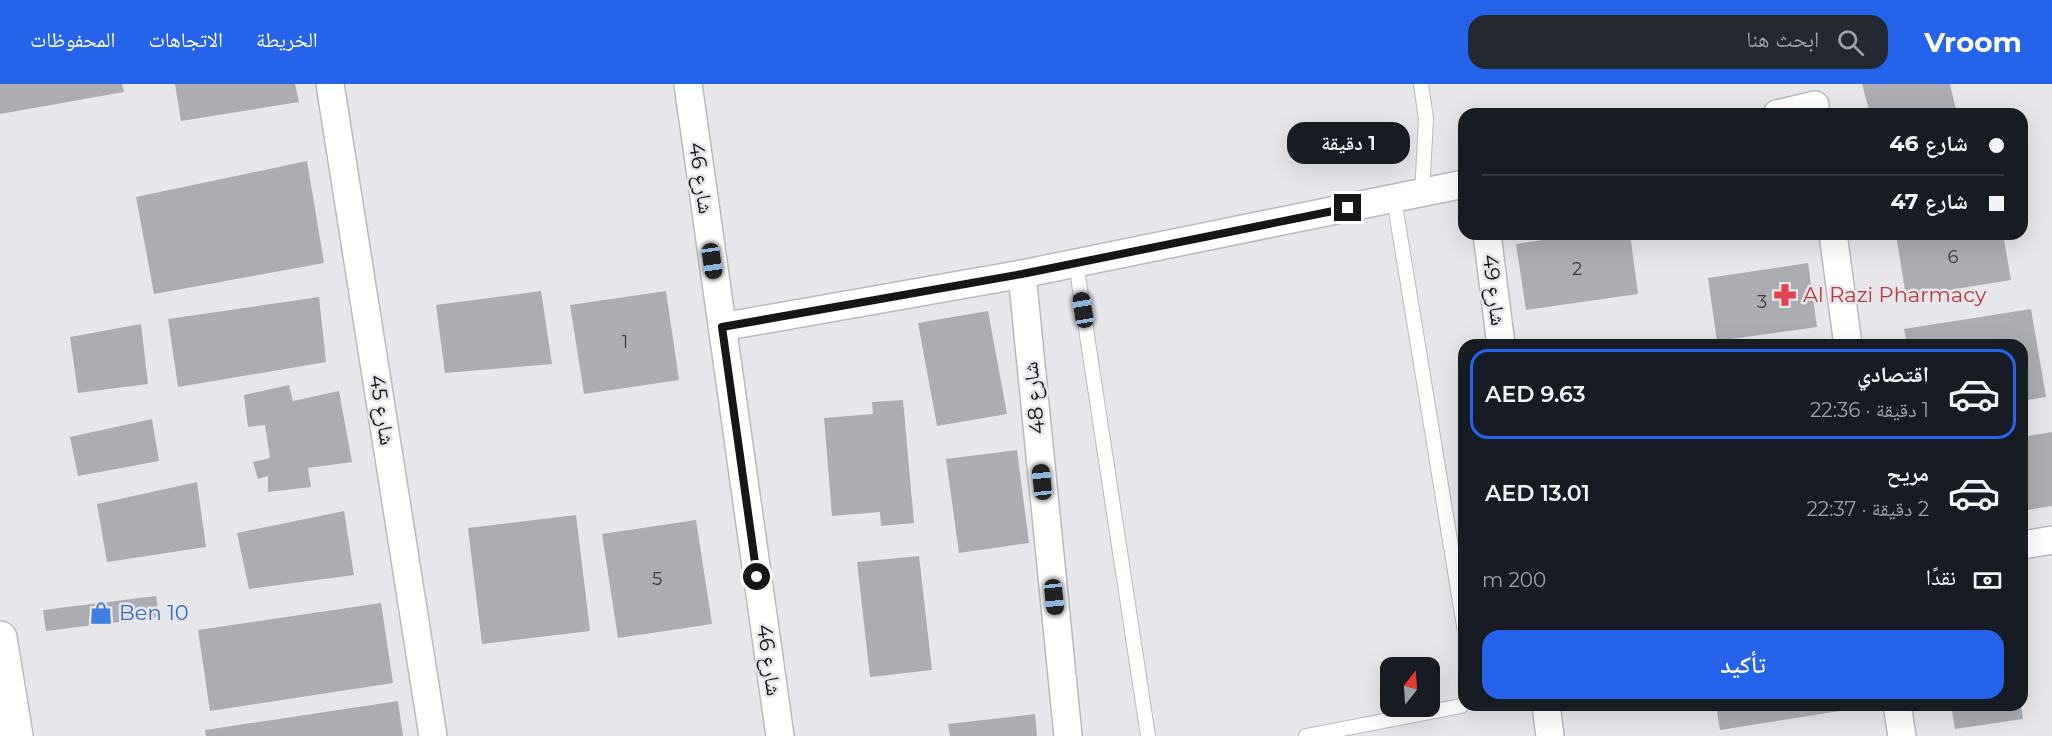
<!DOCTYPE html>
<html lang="ar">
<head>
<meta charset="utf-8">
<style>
  :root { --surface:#171b24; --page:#242831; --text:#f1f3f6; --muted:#9ea1a6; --line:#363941; --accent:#2563eb }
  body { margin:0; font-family:Montserrat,"Noto Naskh Arabic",sans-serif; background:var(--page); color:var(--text); direction:rtl; height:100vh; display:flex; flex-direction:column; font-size:22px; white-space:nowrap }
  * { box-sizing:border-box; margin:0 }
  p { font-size:20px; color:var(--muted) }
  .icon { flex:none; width:33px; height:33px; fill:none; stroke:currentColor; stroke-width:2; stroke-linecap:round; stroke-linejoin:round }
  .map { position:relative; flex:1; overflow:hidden; direction:ltr }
  .details { position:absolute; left:1458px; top:255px; width:570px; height:372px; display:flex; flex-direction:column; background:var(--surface); border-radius:18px; box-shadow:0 6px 24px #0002; direction:rtl }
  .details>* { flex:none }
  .top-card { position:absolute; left:1458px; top:24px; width:570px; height:132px; border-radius:18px; box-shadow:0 6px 24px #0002; direction:rtl; display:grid; align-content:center; height:132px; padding:0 24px; background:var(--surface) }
  .needle { width:39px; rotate:17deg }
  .controls { position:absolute; left:1380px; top:573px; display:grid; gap:12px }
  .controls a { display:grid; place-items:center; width:60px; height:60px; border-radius:12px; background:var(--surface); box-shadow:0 6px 24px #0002; font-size:30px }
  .end { position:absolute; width:27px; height:27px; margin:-14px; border:8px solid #161618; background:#fff; box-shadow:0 0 0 3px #fff }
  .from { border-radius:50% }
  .bubble { position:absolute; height:42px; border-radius:18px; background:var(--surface); box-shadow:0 6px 24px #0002; font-size:20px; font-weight:600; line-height:42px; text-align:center; direction:rtl }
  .car { position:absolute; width:18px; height:36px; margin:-18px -9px; border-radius:8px; box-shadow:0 0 4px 2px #0007; background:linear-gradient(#222 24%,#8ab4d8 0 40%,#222 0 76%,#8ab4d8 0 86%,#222 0) }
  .top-card b { display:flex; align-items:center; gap:21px; height:57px; font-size:22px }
  .top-card b+b { border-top:2px solid var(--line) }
  .top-card i { width:15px; height:15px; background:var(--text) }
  ul { padding:10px 0 0; list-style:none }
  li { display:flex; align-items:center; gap:18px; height:90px; margin:0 12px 9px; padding:0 12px; border:3px solid transparent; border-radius:18px }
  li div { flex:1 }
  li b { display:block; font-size:22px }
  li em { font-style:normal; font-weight:600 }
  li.on { border-color:var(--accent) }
  li>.icon { width:54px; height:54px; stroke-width:1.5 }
  .pay { display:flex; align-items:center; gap:15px; height:66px; padding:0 24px; font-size:22px }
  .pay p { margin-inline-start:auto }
  .action { display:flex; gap:12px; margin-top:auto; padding:12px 24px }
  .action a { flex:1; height:69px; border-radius:18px; background:var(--accent); color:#fff; font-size:24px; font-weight:600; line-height:69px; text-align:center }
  header { display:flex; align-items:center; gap:36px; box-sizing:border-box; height:84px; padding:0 30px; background:var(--accent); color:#fff }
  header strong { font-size:28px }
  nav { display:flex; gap:33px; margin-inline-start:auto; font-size:21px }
  .search { width:420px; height:54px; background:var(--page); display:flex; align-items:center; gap:15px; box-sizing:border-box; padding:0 21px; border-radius:18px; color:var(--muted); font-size:22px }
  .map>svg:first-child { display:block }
</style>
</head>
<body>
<header>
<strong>Vroom</strong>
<div class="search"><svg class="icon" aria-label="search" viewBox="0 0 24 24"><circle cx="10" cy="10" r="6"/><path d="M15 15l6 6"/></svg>ابحث هنا</div>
<nav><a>الخريطة</a><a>الاتجاهات</a><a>المحفوظات</a></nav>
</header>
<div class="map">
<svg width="2052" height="652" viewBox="0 0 2052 652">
  <rect width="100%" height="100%" fill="#e6e6eb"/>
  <path fill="#acadb2" d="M0,0H122L124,8L0,30Z
    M175,0H295L299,18L181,37Z
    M1862,0H1950L1957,30H1870Z
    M307,77L324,179L154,210L136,113Z
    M1584,150H1630L1638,210L1526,226L1516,160Z
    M1896,150H2003L2011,196L1906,213Z
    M1808,179L1817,243L1717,257L1708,194Z
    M541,207L552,280L445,289L436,221Z
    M666,207L679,296L584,310L570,221Z
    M319,213L326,278L178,303L168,235Z
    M2031,225L2046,313L2022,317V261H1907L1904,245Z
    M988,227L1007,330L937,342L918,239Z
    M141,240L148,300L78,309L70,253Z
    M289,301L293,317L339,307L352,378L308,384L311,403L268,408V392L258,395L253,378L270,374L265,341L248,343L244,311Z
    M903,316L914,439L881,442L880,428L832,432L824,334L873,330L872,318Z
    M152,335L159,377L78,392L70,353Z
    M2052,348V422L2022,427V353Z
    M1017,366L1029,459L959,469L946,375Z
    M197,398L206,463L107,478L97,420Z
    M344,427L354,491L249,505L237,449Z
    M576,431L590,547L482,560L468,444Z
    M696,436L712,540L618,554L602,450Z
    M919,472L932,586L870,593L857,478Z
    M156,512L159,533L46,547L43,526Z
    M381,519L393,599L210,627L198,546Z
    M398,617L403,652H206L205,646Z
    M1716,621H1845L1846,626L1720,646Z
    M1951,621H2021L2023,635L1955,645Z
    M1035,630L1037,652H950L948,640Z"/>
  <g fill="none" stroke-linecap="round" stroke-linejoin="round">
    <g stroke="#b9babf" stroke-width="16">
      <path id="service" d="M1421,0L1426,35L1422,109
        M1394,115L1464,542
        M1076,179L1148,652
        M1306,652L1461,622L1464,619"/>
    </g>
    <g stroke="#b9babf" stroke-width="30">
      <path id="minor" d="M330,0L433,652
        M688,0L780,652
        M1777,30L1815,21
        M1487,150L1501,261
        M1833,150L1848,261
        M1022,190L1068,652
        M722,243L1022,190L1464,100
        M2022,461L2052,456
        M1546,621L1550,652
        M1897,621L1902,652"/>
    </g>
    <g stroke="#b9babf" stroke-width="36">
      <path id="tertiary" d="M0,554L16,652"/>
    </g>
    <use href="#service" stroke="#fff" stroke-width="14"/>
    <use href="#minor" stroke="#fff" stroke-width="27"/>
    <use href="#tertiary" stroke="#fff" stroke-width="33"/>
  </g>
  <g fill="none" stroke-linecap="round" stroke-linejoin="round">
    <path stroke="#161618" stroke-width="8" d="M757,493L722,243L1022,190L1348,124"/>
  </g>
  <defs>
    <g id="pharmacy-bare" transform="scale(1.8)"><path d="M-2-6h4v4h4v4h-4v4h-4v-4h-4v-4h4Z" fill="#e0444e" stroke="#e6e6eb" stroke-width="2.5" paint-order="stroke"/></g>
    <g id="shop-bare" transform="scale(1.8)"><path d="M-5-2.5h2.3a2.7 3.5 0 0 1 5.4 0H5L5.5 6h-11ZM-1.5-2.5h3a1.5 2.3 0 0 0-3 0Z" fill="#3f7fe0" stroke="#e6e6eb" stroke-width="2.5" paint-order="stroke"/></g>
  </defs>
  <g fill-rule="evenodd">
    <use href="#pharmacy-bare" x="1785" y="211"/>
    <use href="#shop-bare" x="101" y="529"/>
  </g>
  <g text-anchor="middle" stroke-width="5" stroke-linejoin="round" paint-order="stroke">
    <g font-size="18" fill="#3c3c3e">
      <text x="1953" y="179">6</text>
      <text x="1577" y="191">2</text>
      <text x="1762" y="224">3</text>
      <text x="625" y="264">1</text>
      <text x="657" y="501">5</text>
    </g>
    <g font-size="21" fill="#161618" stroke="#e6e6eb">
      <text transform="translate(701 94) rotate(82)" y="7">شارع 46</text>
      <text transform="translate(1494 206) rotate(83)" y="7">شارع 49</text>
      <text transform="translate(1034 314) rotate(-96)" y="7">شارع 48</text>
      <text transform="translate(382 326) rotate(81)" y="7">شارع 45</text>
      <text transform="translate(769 576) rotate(82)" y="7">شارع 46</text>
    </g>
    <g font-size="21" fill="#be3a42" stroke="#e6e6eb" text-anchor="start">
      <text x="1803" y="218">Al Razi Pharmacy</text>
    </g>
    <g font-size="21" fill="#366cbe" stroke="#e6e6eb" text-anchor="start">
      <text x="119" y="536">Ben 10</text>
    </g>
  </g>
</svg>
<div class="controls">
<a><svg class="needle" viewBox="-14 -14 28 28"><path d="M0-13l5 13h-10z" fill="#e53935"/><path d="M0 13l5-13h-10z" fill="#9ea1a6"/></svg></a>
</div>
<i class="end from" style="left:757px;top:493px"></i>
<i class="end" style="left:1348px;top:124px"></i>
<div class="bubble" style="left:1287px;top:38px;width:123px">1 دقيقة</div>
<i class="car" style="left:712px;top:177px;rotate:172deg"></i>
<i class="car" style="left:1083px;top:226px;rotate:351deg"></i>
<i class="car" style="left:1042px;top:398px;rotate:354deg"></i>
<i class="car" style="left:1054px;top:513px;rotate:174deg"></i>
<div class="top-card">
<b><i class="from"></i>شارع 46</b>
<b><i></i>شارع 47</b>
</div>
<section class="details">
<ul>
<li class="on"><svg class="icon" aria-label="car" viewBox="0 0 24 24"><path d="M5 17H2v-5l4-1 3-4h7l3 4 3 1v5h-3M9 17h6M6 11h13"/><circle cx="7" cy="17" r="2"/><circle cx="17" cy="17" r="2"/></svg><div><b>اقتصادي</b><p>1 دقيقة · 22:36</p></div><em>AED 9.63</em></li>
<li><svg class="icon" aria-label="car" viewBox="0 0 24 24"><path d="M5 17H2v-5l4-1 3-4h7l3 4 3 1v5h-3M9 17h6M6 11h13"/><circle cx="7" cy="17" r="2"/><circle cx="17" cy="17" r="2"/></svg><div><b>مريح</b><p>2 دقيقة · 22:37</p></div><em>AED 13.01</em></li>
</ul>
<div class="pay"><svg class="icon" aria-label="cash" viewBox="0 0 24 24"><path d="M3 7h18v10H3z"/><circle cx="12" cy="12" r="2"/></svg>نقدًا<p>200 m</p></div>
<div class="action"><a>تأكيد</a></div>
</section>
</div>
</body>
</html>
